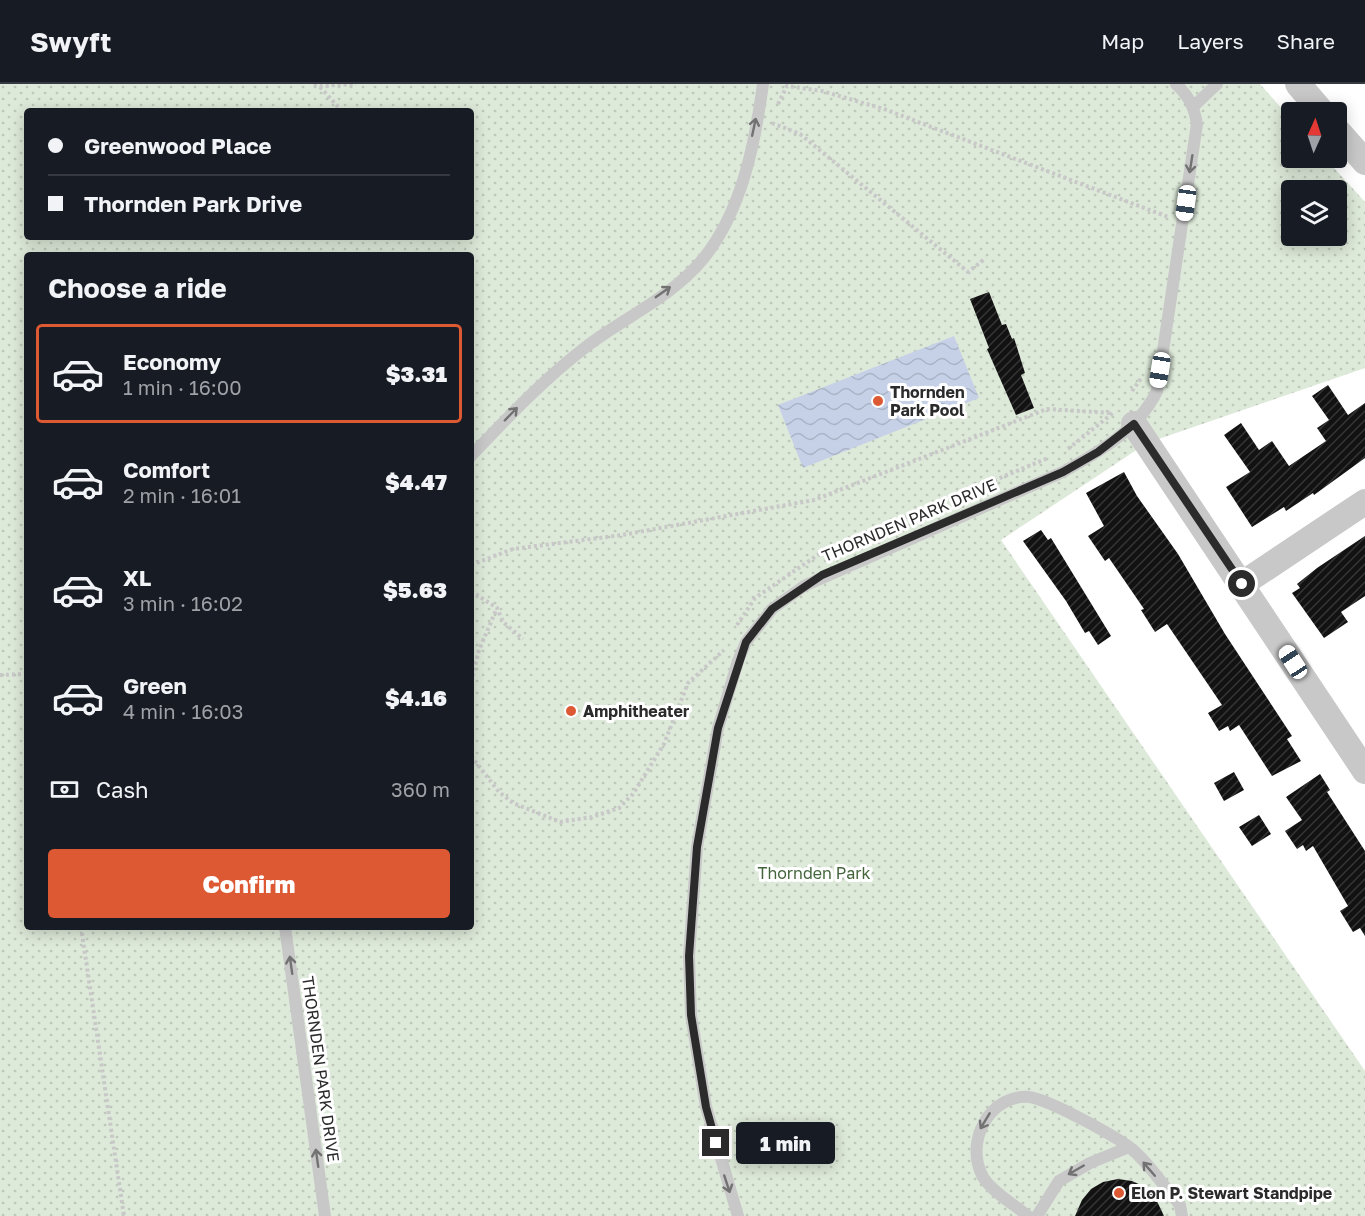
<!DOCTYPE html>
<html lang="en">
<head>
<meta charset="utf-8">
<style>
  :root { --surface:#171b24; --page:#20242c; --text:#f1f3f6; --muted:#9ea1a6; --line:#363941; --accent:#dd5933 }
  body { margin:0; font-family:"Golos Text",sans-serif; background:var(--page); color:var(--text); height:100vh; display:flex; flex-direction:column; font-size:22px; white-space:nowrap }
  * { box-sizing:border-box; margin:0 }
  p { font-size:20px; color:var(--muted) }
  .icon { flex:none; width:33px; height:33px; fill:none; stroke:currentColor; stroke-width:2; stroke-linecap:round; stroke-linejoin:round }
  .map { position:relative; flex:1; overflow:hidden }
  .side { position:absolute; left:24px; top:168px; width:450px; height:678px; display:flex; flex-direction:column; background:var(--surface); border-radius:6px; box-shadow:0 3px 15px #0003 }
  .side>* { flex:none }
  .top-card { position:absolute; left:24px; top:24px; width:450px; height:132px; border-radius:6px; box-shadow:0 3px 15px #0003; display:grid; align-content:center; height:132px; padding:0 24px; background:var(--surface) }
  .needle { width:39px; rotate:3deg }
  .controls { position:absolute; left:1281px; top:18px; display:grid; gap:12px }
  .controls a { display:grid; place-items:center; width:66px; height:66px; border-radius:6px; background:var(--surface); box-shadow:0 3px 15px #0003; font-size:30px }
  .end { position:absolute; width:27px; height:27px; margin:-14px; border:8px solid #2b2b2b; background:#fff; box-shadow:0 0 0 3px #fff }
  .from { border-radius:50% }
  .bubble { position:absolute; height:42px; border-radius:6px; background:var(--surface); box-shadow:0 3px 15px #0003; font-size:20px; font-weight:800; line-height:42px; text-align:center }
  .car { position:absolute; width:18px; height:36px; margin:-18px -9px; border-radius:8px; box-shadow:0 0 4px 2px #0007; background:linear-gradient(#fff 24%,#345 0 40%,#fff 0 76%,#345 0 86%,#fff 0) }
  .top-card b { display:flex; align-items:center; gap:21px; height:57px; font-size:22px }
  .top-card b+b { border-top:2px solid var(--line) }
  .top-card i { width:15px; height:15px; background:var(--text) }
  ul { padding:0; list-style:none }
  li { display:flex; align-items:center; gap:18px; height:99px; margin:0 12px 9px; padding:0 12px; border:3px solid transparent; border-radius:6px }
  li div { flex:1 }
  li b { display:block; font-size:22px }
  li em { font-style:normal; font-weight:800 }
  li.on { border-color:var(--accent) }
  li>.icon { width:54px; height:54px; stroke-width:1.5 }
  h2 { padding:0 24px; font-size:27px; line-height:72px }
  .pay { display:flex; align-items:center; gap:15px; height:66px; padding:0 24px; font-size:22px }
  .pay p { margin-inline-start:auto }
  .primary-button { display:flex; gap:12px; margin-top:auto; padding:12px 24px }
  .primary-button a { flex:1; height:69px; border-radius:6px; background:var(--accent); color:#fff; font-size:24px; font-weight:800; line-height:69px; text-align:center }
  header { display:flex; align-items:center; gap:36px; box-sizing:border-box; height:84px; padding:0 30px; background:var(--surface); border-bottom:2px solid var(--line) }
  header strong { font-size:28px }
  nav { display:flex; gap:33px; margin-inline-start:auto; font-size:21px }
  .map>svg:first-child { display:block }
</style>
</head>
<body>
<header>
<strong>Swyft</strong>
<nav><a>Map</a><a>Layers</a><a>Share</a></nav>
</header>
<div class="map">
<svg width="1365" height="1132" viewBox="0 0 1365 1132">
  <defs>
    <pattern id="park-dots" width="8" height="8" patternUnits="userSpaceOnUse" patternTransform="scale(1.5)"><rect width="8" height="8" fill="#dde9d9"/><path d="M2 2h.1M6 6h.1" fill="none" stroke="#bec8ba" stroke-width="1.8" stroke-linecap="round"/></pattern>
    <pattern id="water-waves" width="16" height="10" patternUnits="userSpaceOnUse" patternTransform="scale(1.5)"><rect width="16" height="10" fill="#c6d1e8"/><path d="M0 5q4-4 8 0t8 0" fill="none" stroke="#aab4c7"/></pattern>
    <pattern id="building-hatch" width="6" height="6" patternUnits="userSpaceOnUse" patternTransform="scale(1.5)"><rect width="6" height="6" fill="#121212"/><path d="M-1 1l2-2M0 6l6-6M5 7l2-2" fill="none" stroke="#353535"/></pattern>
  </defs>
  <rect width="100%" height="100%" fill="#fff"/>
  <path fill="url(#park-dots)" fill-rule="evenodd" d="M0,0H1260L1291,35L1292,74H1325L1365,118V284L1147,359L1001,456L1365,987V1132H0ZM27,27H471V153H27ZM1292,106H1336V152H1292ZM27,171H471V843H27Z"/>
  <path fill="url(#water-waves)" d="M954,252L979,314L803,384L778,321Z"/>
  <path fill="url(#building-hatch)" d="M989,208L1002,241L1006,240L1012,255L1014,254L1025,289L1021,291L1034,324L1016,331L987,265L989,264L970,215Z
    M1328,301L1348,331L1365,319V374L1314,411L1313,409L1286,427L1284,423L1252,443L1226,403L1250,388L1224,351L1241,339L1259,366L1272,357L1289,382L1326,357L1317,344L1329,336L1312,312Z
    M1124,388L1137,412L1178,470L1225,550L1292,652L1287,655L1301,677L1272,692L1239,641L1230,647L1228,642L1219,647L1208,629L1222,621L1167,540L1155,548L1141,526L1144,525L1109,474L1105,477L1088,452L1104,442L1086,409Z
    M1041,446L1048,456L1051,454L1111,552L1098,561L1089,547L1085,549L1066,517L1023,457Z
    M1365,452V512L1341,528L1348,538L1324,554L1292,509L1300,504L1297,500L1317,484Z
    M1234,688L1244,706L1224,717L1214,699Z
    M1320,690L1330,706L1327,708L1365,767V852L1360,844L1353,848L1340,827L1348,822L1313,762L1306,767L1303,761L1297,765L1285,747L1302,736L1286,713Z
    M1259,731L1271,750L1252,762L1239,743Z
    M1118,1095L1132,1097L1145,1103L1155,1113L1164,1132H1075L1082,1116L1091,1105L1103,1098Z"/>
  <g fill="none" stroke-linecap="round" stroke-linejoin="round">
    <path stroke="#c8c8c8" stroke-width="4" stroke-dasharray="3 3" stroke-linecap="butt" d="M314,0L320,2L356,0
      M320,3L342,27
      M778,20L787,2L822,7L884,25L1168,133
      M772,39L800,50L968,188L986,174
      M1132,307L1142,293
      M1068,365L1113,329
      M471,481L513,465L622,451L814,416L1047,325L1112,329
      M471,507L497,524L503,538L523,555
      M737,541L755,514L822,468L1048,374
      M0,591L27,590
      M471,598L479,566L497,524
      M471,672L499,708L513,719L560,738L592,733L619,724L633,710L664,660L688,599L724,566
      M81,843L124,1132"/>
    <path stroke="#c8c8c8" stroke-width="12" d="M1194,22L1217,0
      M471,372C508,333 544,295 587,262C624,234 673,212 703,175C742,127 755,59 763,0
      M285,843L325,1132
      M738,1132L706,1023L691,931L689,872L697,763L718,644L738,577L746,558L772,525L804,502L1063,388C1099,368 1138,346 1157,307L1197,40C1194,23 1189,12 1176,0
      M1028,1132C1015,1121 992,1108 983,1093C964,1059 989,1010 1029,1013C1048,1015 1111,1050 1128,1062C1146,1075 1165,1104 1180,1121L1182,1132
      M1037,1132L1059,1097L1090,1079L1129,1063"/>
    <path stroke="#c8c8c8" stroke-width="26" d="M1298,0L1322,28
      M1336,45L1365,78
      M1134,340L1365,687
      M1242,500L1365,418"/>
  </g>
  <defs><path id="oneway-shaft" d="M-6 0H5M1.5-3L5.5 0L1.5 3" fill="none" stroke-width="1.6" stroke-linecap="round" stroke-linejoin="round" transform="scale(1.5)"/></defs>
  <g stroke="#727272">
    <use href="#oneway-shaft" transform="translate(754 43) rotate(-78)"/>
    <use href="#oneway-shaft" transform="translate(1191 80) rotate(99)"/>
    <use href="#oneway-shaft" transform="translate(663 208) rotate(-35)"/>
    <use href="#oneway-shaft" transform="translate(511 330) rotate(-46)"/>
    <use href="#oneway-shaft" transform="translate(291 881) rotate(-98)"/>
    <use href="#oneway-shaft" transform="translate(985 1037) rotate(121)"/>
    <use href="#oneway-shaft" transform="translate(317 1074) rotate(-98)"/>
    <use href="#oneway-shaft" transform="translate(1149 1085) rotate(-131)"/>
    <use href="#oneway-shaft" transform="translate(1076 1086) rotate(150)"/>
    <use href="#oneway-shaft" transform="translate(727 1100) rotate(72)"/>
  </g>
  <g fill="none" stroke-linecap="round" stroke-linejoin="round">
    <path stroke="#2b2b2b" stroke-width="8" d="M716,1059L706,1023L691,931L689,872L697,763L718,644L746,558L772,525L822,491L1063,388L1098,368L1134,340L1242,500"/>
  </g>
  <g fill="#dd5933" stroke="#fff" stroke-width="2">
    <circle cx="878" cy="317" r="6"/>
    <circle cx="571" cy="627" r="6"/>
    <circle cx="1119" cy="1109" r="6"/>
  </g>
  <g text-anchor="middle" stroke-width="6" stroke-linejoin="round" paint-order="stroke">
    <g font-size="16" font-weight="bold" fill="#2b2b2b" stroke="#fff" text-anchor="start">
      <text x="890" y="314">Thornden<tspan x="890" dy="18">Park Pool</tspan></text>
      <text x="583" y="633">Amphitheater</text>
      <text x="1131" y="1115">Elon P. Stewart Standpipe</text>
    </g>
    <g font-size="16" fill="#2b2b2b" stroke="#fff">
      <text transform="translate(909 436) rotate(-23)" y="6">THORNDEN PARK DRIVE</text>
      <text transform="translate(321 985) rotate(82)" y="6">THORNDEN PARK DRIVE</text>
    </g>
    <g font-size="16" fill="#43653b" stroke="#fff">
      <text x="814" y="795">Thornden Park</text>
    </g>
  </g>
</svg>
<div class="controls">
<a><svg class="needle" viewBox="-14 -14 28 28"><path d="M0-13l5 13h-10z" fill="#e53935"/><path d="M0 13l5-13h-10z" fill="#9ea1a6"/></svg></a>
<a><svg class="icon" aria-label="layers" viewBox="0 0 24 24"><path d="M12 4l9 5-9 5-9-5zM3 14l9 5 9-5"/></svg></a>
</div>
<i class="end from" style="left:1242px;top:500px"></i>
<i class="end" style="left:716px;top:1059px"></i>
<div class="bubble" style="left:736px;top:1038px;width:99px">1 min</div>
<i class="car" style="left:1186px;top:119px;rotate:188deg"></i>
<i class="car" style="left:1160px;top:286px;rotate:189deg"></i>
<i class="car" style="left:1293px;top:578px;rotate:327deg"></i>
<div class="top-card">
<b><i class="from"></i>Greenwood Place</b>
<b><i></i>Thornden Park Drive</b>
</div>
<section class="side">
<h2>Choose a ride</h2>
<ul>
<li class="on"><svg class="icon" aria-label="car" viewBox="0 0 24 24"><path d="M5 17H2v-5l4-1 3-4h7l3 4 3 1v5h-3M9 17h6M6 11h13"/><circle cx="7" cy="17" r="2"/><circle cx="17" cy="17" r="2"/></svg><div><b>Economy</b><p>1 min · 16:00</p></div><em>$3.31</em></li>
<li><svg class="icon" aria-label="car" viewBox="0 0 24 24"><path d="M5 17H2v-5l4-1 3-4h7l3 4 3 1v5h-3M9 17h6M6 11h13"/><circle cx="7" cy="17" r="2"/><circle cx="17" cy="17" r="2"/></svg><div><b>Comfort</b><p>2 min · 16:01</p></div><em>$4.47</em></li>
<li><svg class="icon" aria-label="car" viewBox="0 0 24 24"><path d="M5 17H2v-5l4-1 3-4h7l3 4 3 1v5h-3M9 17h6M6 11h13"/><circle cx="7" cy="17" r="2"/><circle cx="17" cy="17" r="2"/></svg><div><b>XL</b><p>3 min · 16:02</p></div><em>$5.63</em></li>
<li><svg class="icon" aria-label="car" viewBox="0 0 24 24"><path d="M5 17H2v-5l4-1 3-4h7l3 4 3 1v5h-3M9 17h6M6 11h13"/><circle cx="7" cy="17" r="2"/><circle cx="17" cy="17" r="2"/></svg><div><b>Green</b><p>4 min · 16:03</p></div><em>$4.16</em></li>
</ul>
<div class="pay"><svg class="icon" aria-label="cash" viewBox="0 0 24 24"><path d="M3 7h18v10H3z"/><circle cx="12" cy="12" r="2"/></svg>Cash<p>360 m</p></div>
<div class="primary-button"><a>Confirm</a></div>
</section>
</div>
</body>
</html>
